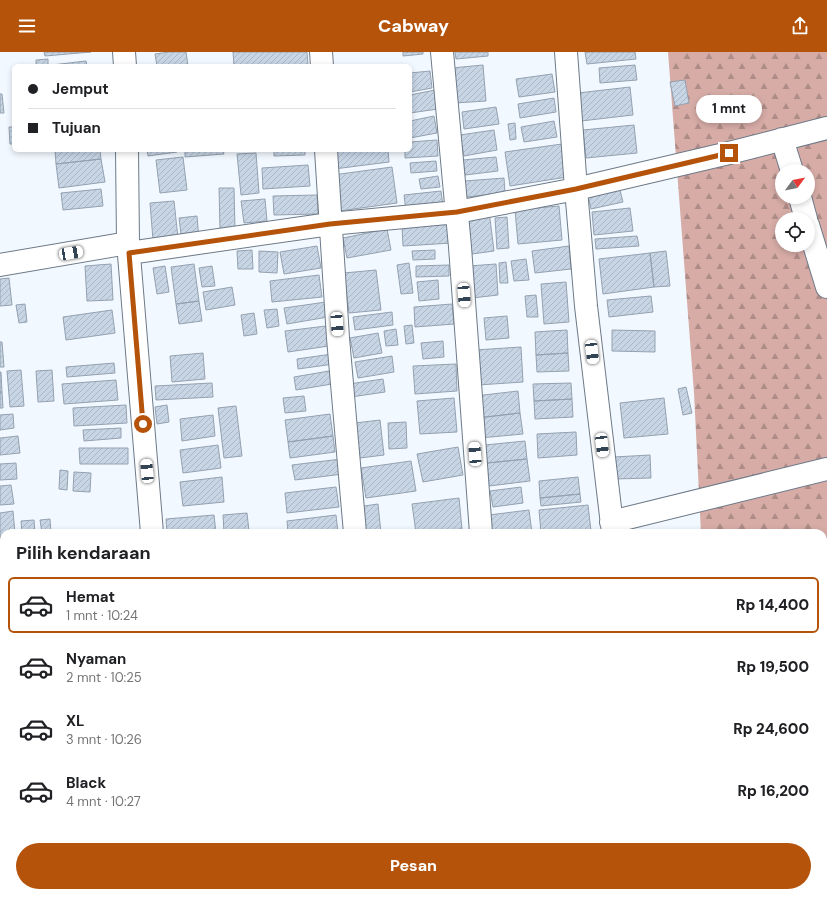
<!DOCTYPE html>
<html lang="id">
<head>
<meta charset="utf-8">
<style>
  :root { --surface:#fff; --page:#f6f6f6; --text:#202124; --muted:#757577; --line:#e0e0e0; --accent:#b45309 }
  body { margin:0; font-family:"DM Sans",sans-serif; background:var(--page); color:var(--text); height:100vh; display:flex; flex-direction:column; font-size:15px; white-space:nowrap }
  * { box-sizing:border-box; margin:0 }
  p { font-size:13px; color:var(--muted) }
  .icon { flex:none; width:22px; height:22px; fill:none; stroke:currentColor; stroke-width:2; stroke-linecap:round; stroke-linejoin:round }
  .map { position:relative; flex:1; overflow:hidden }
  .side { position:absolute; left:0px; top:477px; width:827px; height:368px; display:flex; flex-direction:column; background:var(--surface); border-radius:12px 12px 0 0; box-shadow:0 2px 6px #0003 }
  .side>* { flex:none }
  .hud { position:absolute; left:12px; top:12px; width:400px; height:88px; border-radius:6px; box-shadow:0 2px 6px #0003; display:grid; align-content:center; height:88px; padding:0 16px; background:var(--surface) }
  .needle { width:26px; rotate:58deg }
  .tools { position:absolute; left:775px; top:112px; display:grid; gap:8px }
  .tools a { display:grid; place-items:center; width:40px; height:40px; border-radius:50%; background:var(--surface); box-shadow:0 2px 6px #0003; font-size:20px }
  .end { position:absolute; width:18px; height:18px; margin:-9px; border:5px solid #b45309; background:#fff; box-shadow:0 0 0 2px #fff }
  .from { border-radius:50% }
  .bubble { position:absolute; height:28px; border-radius:14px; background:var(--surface); box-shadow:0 2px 6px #0003; font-size:13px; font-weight:800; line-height:28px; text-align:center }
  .car { position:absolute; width:12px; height:24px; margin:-12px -6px; border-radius:5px; box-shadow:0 0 3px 1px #0007; background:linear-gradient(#fff 24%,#345 0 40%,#fff 0 76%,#345 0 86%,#fff 0) }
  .hud b { display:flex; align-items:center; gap:14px; height:38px; font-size:15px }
  .hud b+b { border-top:1px solid var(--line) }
  .hud i { width:10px; height:10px; background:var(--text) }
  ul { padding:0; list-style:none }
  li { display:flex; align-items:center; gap:12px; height:56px; margin:0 8px 6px; padding:0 8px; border:2px solid transparent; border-radius:6px }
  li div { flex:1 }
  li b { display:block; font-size:15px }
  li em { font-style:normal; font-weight:800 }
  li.current { border-color:var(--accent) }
  li>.icon { width:36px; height:36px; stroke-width:1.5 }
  h2 { padding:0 16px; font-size:18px; line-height:48px }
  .cta { display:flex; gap:8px; margin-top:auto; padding:8px 16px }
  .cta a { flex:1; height:46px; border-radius:24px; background:var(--accent); color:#fff; font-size:16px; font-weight:800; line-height:46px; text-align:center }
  header { display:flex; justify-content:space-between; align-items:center; height:52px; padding:0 16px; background:var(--accent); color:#fff; font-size:18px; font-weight:800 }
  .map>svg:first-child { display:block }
</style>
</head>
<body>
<header><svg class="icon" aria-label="menu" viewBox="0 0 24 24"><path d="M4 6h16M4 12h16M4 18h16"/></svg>Cabway<svg class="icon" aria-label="share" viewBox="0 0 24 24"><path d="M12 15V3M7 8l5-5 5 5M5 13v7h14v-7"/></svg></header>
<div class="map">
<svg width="827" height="845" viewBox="0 0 827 845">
  <defs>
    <pattern id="forest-firs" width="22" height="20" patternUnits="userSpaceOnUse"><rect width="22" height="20" fill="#d7aca7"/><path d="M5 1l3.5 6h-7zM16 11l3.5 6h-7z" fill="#ae8c88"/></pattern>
    <pattern id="building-hatch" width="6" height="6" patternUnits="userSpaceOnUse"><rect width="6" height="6" fill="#c7d5e5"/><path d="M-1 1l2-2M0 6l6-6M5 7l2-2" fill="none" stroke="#abb7c5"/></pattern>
  </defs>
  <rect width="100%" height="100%" fill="#f2f8ff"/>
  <path fill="url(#forest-firs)" fill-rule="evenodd" d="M668,0H827V845H0V587H4V841H823V481H701L694,341ZM782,119H808V145H782ZM782,167H808V193H782Z"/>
  <path fill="url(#building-hatch)" stroke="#94a1b0" d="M44,0H91L45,4Z
    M169,0H186L188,14H157L155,2Z
    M233,0H307L308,14H234Z
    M403,0H423V2L403,4Z
    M455,0H488V4L456,7Z
    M585,0H635L636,7L587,12Z
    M48,7V14H36V8Z
    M86,9L87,14H52V13Z
    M483,13L486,49L455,51L452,16Z
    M635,13L637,28L600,31L599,16Z
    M430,19L432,36L410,40V21Z
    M552,22L555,40L519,45L516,27Z
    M685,28L689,51L675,54L670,30Z
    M630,35L633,63L581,69L578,41Z
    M435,38L438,57L410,61V43Z
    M0,42H2L4,61H0Z
    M554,46L556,60L520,66L518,52Z
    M496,55L499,72L464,77L462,60Z
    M434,64L437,81L410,86V69Z
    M554,69L557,85L524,90L521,75Z
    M515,71L516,87L510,88L508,72Z
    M634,73L637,101L586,106L583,78Z
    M9,75H14V92H10Z
    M494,78L497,98L464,104L460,83Z
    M437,88L438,104L405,106V98H410V90Z
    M562,92L567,125L510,134L505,100Z
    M55,98H100L101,107L56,112Z
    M147,98H176L177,100L148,104Z
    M185,98H223L224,102L185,105Z
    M274,98H305V103L274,104Z
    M332,98H388L389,110L334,117Z
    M256,101L259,141L241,143L237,102Z
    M183,105L187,138L160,141L156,108Z
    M496,105L498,119L465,123L463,108Z
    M101,107L105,130L59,136L56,112Z
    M436,109L437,119L411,121L410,111Z
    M308,113L310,134L263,137L262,116Z
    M392,115L397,151L339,159L333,123Z
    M438,124L440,135L421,137L419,127Z
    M504,126L505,141L466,145L465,129Z
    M219,136H234L235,177L220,178Z
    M101,137L103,154L63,158L61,141Z
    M620,138L623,150L591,157L588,144Z
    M441,139L443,154L406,159L404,143Z
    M317,143L318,162L274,163L273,144Z
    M265,147L267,169L244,171L241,149Z
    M174,149L178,186L153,188L150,151Z
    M559,154L562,188L518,192L515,158Z
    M630,156L633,179L594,183L592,160Z
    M489,159L494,199L472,202L466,161Z
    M197,164L199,188L182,190L179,166Z
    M507,165L509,196L497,197L495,166Z
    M451,172L452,191L403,194L402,175Z
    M387,177L391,198L347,206L343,186Z
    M637,184L639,194L596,197L595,187Z
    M317,194L321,216L284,222L280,200Z
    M569,194L571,217L535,221L532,199Z
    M252,198L253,217H238L237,199Z
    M435,198V207L413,208L412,199Z
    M259,199L278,200L277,221L259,220Z
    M666,199L670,234L654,235L650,201Z
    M650,201L654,235L603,242L599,207Z
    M526,207L529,228L514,229L511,209Z
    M506,210L508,231H500L499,211Z
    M409,211L413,241L401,242L397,213Z
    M111,212L113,248L87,249L85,214Z
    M194,212L199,249L176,252L171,215Z
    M496,212L498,243L472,246L469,214Z
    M449,213V224L416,225V214Z
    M165,214L169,240L157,242L153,216Z
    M212,214L215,234L202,235L199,216Z
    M376,218L381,258L349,261L344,221Z
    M319,223L322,245L272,250L270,229Z
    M9,226L12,253L0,254V227Z
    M438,228L439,247L419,249L417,230Z
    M566,230L569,270L544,272L541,232Z
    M232,235L235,253L206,258L203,240Z
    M536,243L538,265H527L525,244Z
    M651,244L653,260L609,265L607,248Z
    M199,249L202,269L179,272L176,252Z
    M326,250L328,265L287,272L284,256Z
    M25,252L27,270L19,271L16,253Z
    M452,252L454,272L415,275L414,255Z
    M277,257L279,274L267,276L264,258Z
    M112,258L115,281L66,288L63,265Z
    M392,260L393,273L355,278L353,265Z
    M254,261L257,282L244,284L241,263Z
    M507,264L509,286L486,288L484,266Z
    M412,273L414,291L406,292L404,274Z
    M326,274L329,294L288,300L285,279Z
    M396,277L398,293L386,294L384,279Z
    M567,278L568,301L536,303L535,280Z
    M612,278L655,279V300L612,299Z
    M378,281L382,301L354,306L350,286Z
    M443,289L444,305L423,307L421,291Z
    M0,290H2L4,315H0Z
    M521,295L523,330L478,333L475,298Z
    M203,301L205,327L172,330L170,304Z
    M568,301L569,319L537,320L536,303Z
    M332,302L334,312L298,317L297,307Z
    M392,304L394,320L358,326L355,310Z
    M114,311L115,321L67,325L66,315Z
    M456,312L457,339L415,342L413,314Z
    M21,318L24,354L10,355L7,319Z
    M52,318L54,349L38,350L36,319Z
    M329,319L332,332L296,338L294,325Z
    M0,320H1L2,340H0Z
    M383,327L385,340L351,345L349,332Z
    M116,328L118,348L64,352L62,332Z
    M212,331L213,345L156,348L155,334Z
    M571,331L572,347L534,349L533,332Z
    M686,335L692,361L683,363L678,337Z
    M518,339L520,361L477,366L475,344Z
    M0,340H2L3,356H0Z
    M304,344L306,359L285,361L283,346Z
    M454,346L457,380L420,382L417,349Z
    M664,346L668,382L624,386L620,351Z
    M572,347L573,365L535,367L534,349Z
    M126,353L127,371L74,374L73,356Z
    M167,353L169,370L157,372L155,355Z
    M236,354L242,404L224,406L218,356Z
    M520,361L523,382L480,386L477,366Z
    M13,362L14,376L0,378V363Z
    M330,362L333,384L288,390L285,368Z
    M213,363L215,384L182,389L180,367Z
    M380,368L384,403L360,406L355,371Z
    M406,370L407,396L389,397L388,371Z
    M121,376V386L84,389L83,378Z
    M576,380L577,403L538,406L537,382Z
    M18,384L20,401L0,403V386Z
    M333,384L335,400L290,406L288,390Z
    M525,389L527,407L487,411L485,393Z
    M218,393L221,416L183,421L180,398Z
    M458,395L463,423L423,430L417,402Z
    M79,396H128V412H80Z
    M650,403L651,426L615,427L614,405Z
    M341,407L343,422L295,428L292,413Z
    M527,407L530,429L489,434L487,411Z
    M411,409L416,439L366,446L361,416Z
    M16,411L17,427L0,428V412Z
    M60,418L68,419L67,438L59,437Z
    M74,420L91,421L90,440L73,439Z
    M222,425L224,450L183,454L180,430Z
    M578,425L580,442L540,446L539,429Z
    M11,433L14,452L0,453V434Z
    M336,435L339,455L287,461L285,441Z
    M521,435L523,451L493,455L490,439Z
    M580,442L581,450L541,454L540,446Z
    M459,446L462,477L427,481H416L412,452Z
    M378,452L381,481H360L357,455Z
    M588,453L591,479L568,481H541L539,458Z
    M529,458L532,481H492L489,463Z
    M13,459L15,481H4V491L0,492V461Z
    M247,461L249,479L224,481L223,463Z
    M214,463L216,481H167L166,467Z
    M336,463L338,481H288L287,469Z
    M50,467L51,481H42L40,468Z
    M34,468L35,481H22L21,469Z
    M0,530H4V558H0Z"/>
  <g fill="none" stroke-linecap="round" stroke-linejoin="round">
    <g stroke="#6d7a88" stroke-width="24">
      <path id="minor" d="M124,0L125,14
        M321,0L322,14
        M442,0L460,195L481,481
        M566,0L576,137L586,254L613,481
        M782,87L792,119
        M127,98L128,191L152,481
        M326,98L338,286L355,481
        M800,145L806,167
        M808,173L827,235
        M129,201L330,172L457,160L576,137L729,101L827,76
        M0,213L128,191
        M611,470L827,417
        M0,571L4,570"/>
    </g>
    <use href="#minor" stroke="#fff" stroke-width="22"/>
  </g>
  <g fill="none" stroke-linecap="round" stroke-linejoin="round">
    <path stroke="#b45309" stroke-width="5" d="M143,372L129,201L330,172L457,160L576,137L729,101"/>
  </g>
</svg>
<div class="tools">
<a><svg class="needle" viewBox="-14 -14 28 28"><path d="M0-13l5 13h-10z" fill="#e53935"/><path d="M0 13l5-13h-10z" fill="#757577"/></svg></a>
<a><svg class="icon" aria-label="locate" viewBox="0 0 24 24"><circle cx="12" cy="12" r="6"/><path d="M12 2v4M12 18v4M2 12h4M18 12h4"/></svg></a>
</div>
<i class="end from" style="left:143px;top:372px"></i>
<i class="end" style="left:729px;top:101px"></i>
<div class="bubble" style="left:696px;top:43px;width:66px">1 mnt</div>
<i class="car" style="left:71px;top:201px;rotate:80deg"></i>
<i class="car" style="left:464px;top:243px;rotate:176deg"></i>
<i class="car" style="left:337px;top:272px;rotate:176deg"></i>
<i class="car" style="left:592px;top:300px;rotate:173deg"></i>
<i class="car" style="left:602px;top:393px;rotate:173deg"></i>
<i class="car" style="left:475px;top:402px;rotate:356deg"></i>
<i class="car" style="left:147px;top:419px;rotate:355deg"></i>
<div class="hud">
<b><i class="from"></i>Jemput</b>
<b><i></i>Tujuan</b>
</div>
<section class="side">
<h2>Pilih kendaraan</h2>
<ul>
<li class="current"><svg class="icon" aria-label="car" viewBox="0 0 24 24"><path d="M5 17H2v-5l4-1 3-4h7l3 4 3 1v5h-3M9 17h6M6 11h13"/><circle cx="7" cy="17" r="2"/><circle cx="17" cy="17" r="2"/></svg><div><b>Hemat</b><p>1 mnt · 10:24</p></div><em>Rp 14,400</em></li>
<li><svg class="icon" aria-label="car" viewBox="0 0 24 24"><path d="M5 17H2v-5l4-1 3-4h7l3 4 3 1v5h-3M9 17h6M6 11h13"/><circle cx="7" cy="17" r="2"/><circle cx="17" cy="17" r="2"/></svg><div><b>Nyaman</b><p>2 mnt · 10:25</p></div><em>Rp 19,500</em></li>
<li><svg class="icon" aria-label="car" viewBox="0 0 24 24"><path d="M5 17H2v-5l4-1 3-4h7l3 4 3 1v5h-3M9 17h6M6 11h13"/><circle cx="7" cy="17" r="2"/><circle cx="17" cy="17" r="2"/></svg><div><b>XL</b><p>3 mnt · 10:26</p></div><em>Rp 24,600</em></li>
<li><svg class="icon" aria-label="car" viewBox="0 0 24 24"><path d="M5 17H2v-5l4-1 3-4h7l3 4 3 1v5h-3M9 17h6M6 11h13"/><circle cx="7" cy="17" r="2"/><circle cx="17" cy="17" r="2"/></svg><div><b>Black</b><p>4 mnt · 10:27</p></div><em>Rp 16,200</em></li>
</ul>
<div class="cta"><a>Pesan</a></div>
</section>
</div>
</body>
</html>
